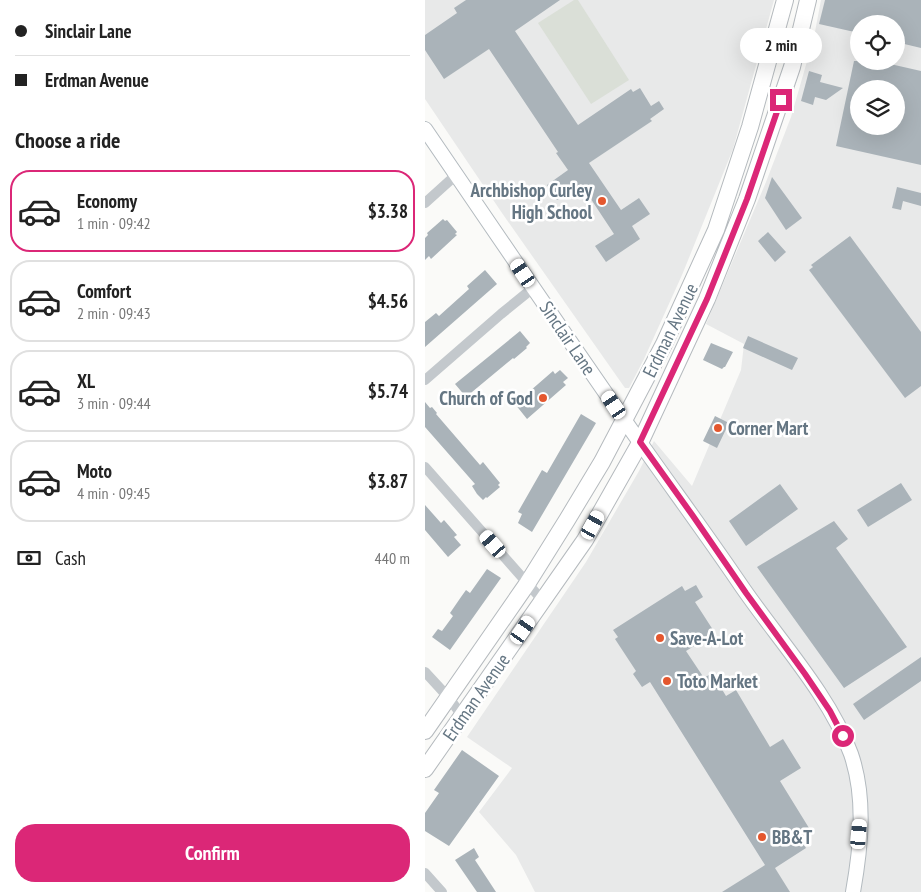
<!DOCTYPE html>
<html lang="en">
<head>
<meta charset="utf-8">
<style>
  :root { --surface:#fff; --page:#f6f6f6; --text:#222; --muted:#767676; --line:#e0e0e0; --accent:#db2777 }
  body { margin:0; font-family:"PT Sans Narrow",sans-serif; background:var(--page); color:var(--text); height:100vh; display:flex; flex-direction:column; font-size:19px; white-space:nowrap }
  * { box-sizing:border-box; margin:0 }
  p { font-size:16px; color:var(--muted) }
  .icon { flex:none; width:28px; height:28px; fill:none; stroke:currentColor; stroke-width:2; stroke-linecap:round; stroke-linejoin:round }
  .map { position:relative; flex:1; overflow:hidden }
  .sheet { display:flex; flex-direction:column; background:var(--surface); width:425px }
  .sheet>* { flex:none }
  .guide { display:grid; align-content:center; height:110px; padding:0 15px; background:var(--surface) }
  .controls { position:absolute; left:425px; top:15px; display:grid; gap:10px }
  .controls a { display:grid; place-items:center; width:55px; height:55px; border-radius:50%; background:var(--surface); box-shadow:0 5px 20px #0002; font-size:25px }
  .end { position:absolute; width:22px; height:22px; margin:-11px; border:6px solid #db2777; background:#fff; box-shadow:0 0 0 2px #fff }
  .from { border-radius:50% }
  .bubble { position:absolute; height:35px; border-radius:18px; background:var(--surface); box-shadow:0 5px 20px #0002; font-size:16px; font-weight:800; line-height:35px; text-align:center }
  .car { position:absolute; width:15px; height:30px; margin:-15px -8px; border-radius:6px; box-shadow:0 0 4px 1px #0007; background:linear-gradient(#fff 24%,#345 0 40%,#fff 0 76%,#345 0 86%,#fff 0) }
  .guide b { display:flex; align-items:center; gap:18px; height:48px; font-size:19px }
  .guide b+b { border-top:1px solid var(--line) }
  .guide i { width:12px; height:12px; background:var(--text) }
  ul { padding:0; list-style:none }
  li { display:flex; align-items:center; gap:15px; height:82px; margin:0 10px 8px; padding:0 5px; border:2px solid var(--line); border-radius:20px }
  li div { flex:1 }
  li b { display:block; font-size:19px }
  li em { font-style:normal; font-weight:800 }
  li.on { border-color:var(--accent) }
  li>.icon { width:45px; height:45px; stroke-width:1.5 }
  h2 { padding:0 15px; font-size:22px; line-height:60px }
  .pay { display:flex; align-items:center; gap:12px; height:55px; padding:0 15px; font-size:19px }
  .pay p { margin-inline-start:auto }
  .action { display:flex; gap:10px; margin-top:auto; padding:10px 15px }
  .action a { flex:1; height:58px; border-radius:20px; background:var(--accent); color:#fff; font-size:20px; font-weight:800; line-height:58px; text-align:center }
  main { display:flex; flex:1; min-height:0 }
  .map>svg:first-child { display:block }
</style>
</head>
<body>
<main>
<section class="sheet">
<div class="guide">
<b><i class="from"></i>Sinclair Lane</b>
<b><i></i>Erdman Avenue</b>
</div>
<h2>Choose a ride</h2>
<ul>
<li class="on"><svg class="icon" aria-label="car" viewBox="0 0 24 24"><path d="M5 17H2v-5l4-1 3-4h7l3 4 3 1v5h-3M9 17h6M6 11h13"/><circle cx="7" cy="17" r="2"/><circle cx="17" cy="17" r="2"/></svg><div><b>Economy</b><p>1 min · 09:42</p></div><em>$3.38</em></li>
<li><svg class="icon" aria-label="car" viewBox="0 0 24 24"><path d="M5 17H2v-5l4-1 3-4h7l3 4 3 1v5h-3M9 17h6M6 11h13"/><circle cx="7" cy="17" r="2"/><circle cx="17" cy="17" r="2"/></svg><div><b>Comfort</b><p>2 min · 09:43</p></div><em>$4.56</em></li>
<li><svg class="icon" aria-label="car" viewBox="0 0 24 24"><path d="M5 17H2v-5l4-1 3-4h7l3 4 3 1v5h-3M9 17h6M6 11h13"/><circle cx="7" cy="17" r="2"/><circle cx="17" cy="17" r="2"/></svg><div><b>XL</b><p>3 min · 09:44</p></div><em>$5.74</em></li>
<li><svg class="icon" aria-label="car" viewBox="0 0 24 24"><path d="M5 17H2v-5l4-1 3-4h7l3 4 3 1v5h-3M9 17h6M6 11h13"/><circle cx="7" cy="17" r="2"/><circle cx="17" cy="17" r="2"/></svg><div><b>Moto</b><p>4 min · 09:45</p></div><em>$3.87</em></li>
</ul>
<div class="pay"><svg class="icon" aria-label="cash" viewBox="0 0 24 24"><path d="M3 7h18v10H3z"/><circle cx="12" cy="12" r="2"/></svg>Cash<p>440 m</p></div>
<div class="action"><a>Confirm</a></div>
</section>
<div class="map">
<svg width="496" height="892" viewBox="0 0 496 892">
  <rect width="100%" height="100%" fill="#fafaf8"/>
  <path fill="#e8e9e9" fill-rule="evenodd" d="M0,0H349L308,149L257,275L219,359L204,388H200L77,213L0,99Z
    M396,0H496V892H110L91,855L54,812L87,768L42,737L161,562L214,471L229,441L267,486L316,370L319,344L281,324L341,182L366,117L389,37ZM434,24H471V61H434ZM434,89H471V126H434Z"/>
  <path fill="#dadfd7" d="M149,0H153L204,80L166,104L113,23Z"/>
  <path fill="#aab3b9" fill-rule="evenodd" d="M41,0H135L90,31L153,125L206,89L208,92L215,88L226,106L234,101L239,109L225,119L227,121L164,163L196,210L214,198L225,214L207,226L215,239L181,262L170,246L189,234L156,184L132,200L129,197L122,185L143,170L131,153L133,152L64,49L19,79L0,50V35L32,13L29,8Z
    M400,0H496V48L471,42V24H434V33L394,24Z
    M429,61H452L496,71V165L411,146ZM434,89H471V126H434Z
    M384,71L397,75L395,82L418,88L401,100L390,97L388,105L376,101Z
    M347,177L377,218L361,230L340,198Z
    M472,187L496,193V206L478,201L476,210L467,208Z
    M18,219L20,221L22,220L32,232L30,234L32,235L6,259L4,256L0,260V238L3,235L2,233Z
    M343,232L361,252L350,262L333,241Z
    M425,236L496,332V386L480,398L384,270L388,267L386,265Z
    M60,270L72,284L0,347V322L11,313L14,316L44,289L42,286Z
    M95,331L105,343L101,347L102,348L89,359L88,358L41,397L30,384Z
    M323,336L373,358L367,370L318,348Z
    M286,343L308,352L300,367H299L297,369L278,360Z
    M135,370L143,378L138,382L141,385L102,419L90,404L128,371L130,374Z
    M0,402L5,408L7,407L12,413L11,414L55,465L58,462L75,483L73,485L75,487L62,498L61,497L58,500L52,494L47,486L50,484L0,427Z
    M156,414L171,423L107,532L93,523L97,514L93,512L117,470L122,473Z
    M290,416L304,423L292,448L278,441Z
    M476,483L487,500L443,527L432,510Z
    M355,484L373,509L321,546L304,521Z
    M0,505L16,523L19,520L32,535L29,537L36,545L23,557L0,530Z
    M409,521L423,539L411,548L482,647L419,688L332,567Z
    M62,569L76,578L25,650L7,637L13,629L17,631L28,616L25,613L36,597L41,590L45,593Z
    M271,585L278,597L270,602L290,633L261,651L279,678L287,673L301,696L311,690L345,747L358,739L376,768L355,781L384,828L373,835L381,848L350,868L365,892H297L340,865L225,682L217,687L208,674L211,671L190,639L193,637L188,630L257,586L260,591Z
    M496,657V681L439,720L428,704Z
    M37,750L74,776L24,846L0,831V813L14,793L9,790Z
    M49,848L54,857L50,860L71,892H52L30,860Z"/>
  <g fill="none" stroke-linecap="round" stroke-linejoin="round">
    <g stroke="#b3babf" stroke-width="16">
      <path id="secondary" d="M0,129C71,233 142,338 214,441C247,488 281,534 313,581C349,635 404,693 426,754C441,798 436,847 428,892"/>
    </g>
    <g stroke="#b5babe" stroke-width="18">
      <path id="primary" d="M0,731L102,584L142,520L177,462L239,344L291,230L325,127L360,0
        M0,769L160,540L215,443L282,299L322,199L367,67L383,0"/>
    </g>
    <path stroke="#c3c8cc" stroke-width="10" d="M0,203L31,175
      M0,380L76,314L108,288
      M0,467L118,601
      M0,672L24,698L38,717
      M0,873L17,892"/>
    <use href="#secondary" stroke="#fff" stroke-width="14"/>
    <use href="#primary" stroke="#fff" stroke-width="16"/>
  </g>
  <g fill="none" stroke-linecap="round" stroke-linejoin="round">
    <path stroke="#db2777" stroke-width="6" d="M356,100L322,199L282,299L215,442L268,516L321,593L380,674L405,711L418,736"/>
  </g>
  <g fill="#e4572e" stroke="#fff" stroke-width="2">
    <circle cx="177" cy="201" r="5"/>
    <circle cx="118" cy="398" r="5"/>
    <circle cx="293" cy="428" r="5"/>
    <circle cx="235" cy="638" r="5"/>
    <circle cx="242" cy="681" r="5"/>
    <circle cx="337" cy="837" r="5"/>
  </g>
  <g text-anchor="middle" stroke-width="5" stroke-linejoin="round" paint-order="stroke">
    <g font-size="19" font-weight="bold" fill="#657683" stroke="#fff" text-anchor="start">
      <text x="167" y="197" text-anchor="end">Archbishop Curley<tspan x="167" dy="22">High School</tspan></text>
      <text x="108" y="405" text-anchor="end">Church of God</text>
      <text x="303" y="435">Corner Mart</text>
      <text x="245" y="645">Save-A-Lot</text>
      <text x="252" y="688">Toto Market</text>
      <text x="347" y="844">BB&amp;T</text>
    </g>
    <g font-size="19" fill="#657683" stroke="#fff">
      <text transform="translate(245 330) rotate(-64)" y="7">Erdman Avenue</text>
      <text transform="translate(143 338) rotate(56)" y="7">Sinclair Lane</text>
      <text transform="translate(51 697) rotate(-55)" y="7">Erdman Avenue</text>
    </g>
  </g>
</svg>
<div class="controls">
<a><svg class="icon" aria-label="locate" viewBox="0 0 24 24"><circle cx="12" cy="12" r="6"/><path d="M12 2v4M12 18v4M2 12h4M18 12h4"/></svg></a>
<a><svg class="icon" aria-label="layers" viewBox="0 0 24 24"><path d="M12 4l9 5-9 5-9-5zM3 14l9 5 9-5"/></svg></a>
</div>
<i class="end from" style="left:418px;top:736px"></i>
<i class="end" style="left:356px;top:100px"></i>
<div class="bubble" style="left:315px;top:28px;width:82px">2 min</div>
<i class="car" style="left:98px;top:273px;rotate:326deg"></i>
<i class="car" style="left:189px;top:405px;rotate:326deg"></i>
<i class="car" style="left:168px;top:525px;rotate:29deg"></i>
<i class="car" style="left:68px;top:544px;rotate:319deg"></i>
<i class="car" style="left:98px;top:630px;rotate:35deg"></i>
<i class="car" style="left:434px;top:834px;rotate:5deg"></i>
</div>
</main>
</body>
</html>
